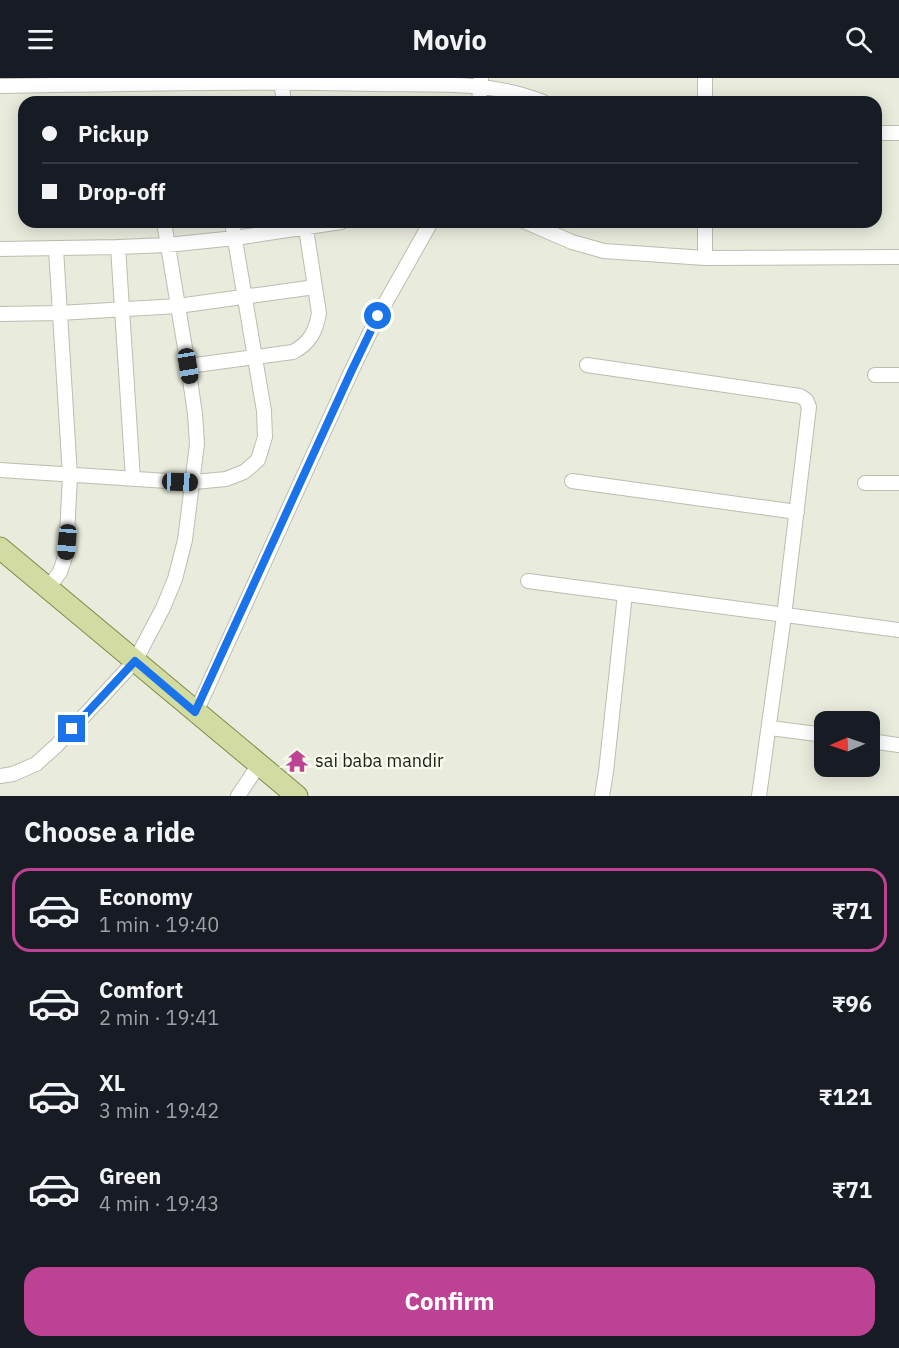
<!DOCTYPE html>
<html lang="en">
<head>
<meta charset="utf-8">
<style>
  :root { --surface:#171b24; --page:#20242c; --text:#f1f3f6; --muted:#9ea1a6; --line:#363941; --accent:#be4293 }
  body { margin:0; font-family:"IBM Plex Sans",sans-serif; background:var(--page); color:var(--text); height:100vh; display:flex; flex-direction:column; font-size:22px; white-space:nowrap }
  * { box-sizing:border-box; margin:0 }
  p { font-size:20px; color:var(--muted) }
  .icon { flex:none; width:33px; height:33px; fill:none; stroke:currentColor; stroke-width:2; stroke-linecap:round; stroke-linejoin:round }
  .map { position:relative; height:718px; overflow:hidden }
  .details { display:flex; flex-direction:column; background:var(--surface); flex:1 }
  .details>* { flex:none }
  .banner { position:absolute; left:18px; top:18px; width:864px; height:132px; border-radius:18px; box-shadow:0 3px 15px #0003; display:grid; align-content:center; height:132px; padding:0 24px; background:var(--surface) }
  .needle { width:39px; rotate:268deg }
  .tools { position:absolute; left:814px; top:633px; display:grid; gap:12px }
  .tools a { display:grid; place-items:center; width:66px; height:66px; border-radius:12px; background:var(--surface); box-shadow:0 3px 15px #0003; font-size:30px }
  .end { position:absolute; width:27px; height:27px; margin:-14px; border:8px solid #1a73e8; background:#fff; box-shadow:0 0 0 3px #fff }
  .from { border-radius:50% }
  .car { position:absolute; width:18px; height:36px; margin:-18px -9px; border-radius:8px; box-shadow:0 0 4px 2px #0007; background:linear-gradient(#222 24%,#8ab4d8 0 40%,#222 0 76%,#8ab4d8 0 86%,#222 0) }
  .banner b { display:flex; align-items:center; gap:21px; height:57px; font-size:22px }
  .banner b+b { border-top:2px solid var(--line) }
  .banner i { width:15px; height:15px; background:var(--text) }
  ul { padding:0; list-style:none }
  li { display:flex; align-items:center; gap:18px; height:84px; margin:0 12px 9px; padding:0 12px; border:3px solid transparent; border-radius:18px }
  li div { flex:1 }
  li b { display:block; font-size:22px }
  li em { font-style:normal; font-weight:800 }
  li.active { border-color:var(--accent) }
  li>.icon { width:54px; height:54px; stroke-width:1.5 }
  h2 { padding:0 24px; font-size:27px; line-height:72px }
  .button { display:flex; gap:12px; margin-top:auto; padding:12px 24px }
  .button a { flex:1; height:69px; border-radius:18px; background:var(--accent); color:#fff; font-size:24px; font-weight:800; line-height:69px; text-align:center }
  header { display:flex; justify-content:space-between; align-items:center; height:78px; padding:0 24px; background:var(--surface); font-size:27px; font-weight:800 }
  .map>svg:first-child { display:block }
</style>
</head>
<body>
<header><svg class="icon" aria-label="menu" viewBox="0 0 24 24"><path d="M4 6h16M4 12h16M4 18h16"/></svg>Movio<svg class="icon" aria-label="search" viewBox="0 0 24 24"><circle cx="10" cy="10" r="6"/><path d="M15 15l6 6"/></svg></header>
<div class="map">
<svg width="899" height="718" viewBox="0 0 899 718">
  <rect width="100%" height="100%" fill="#e9ecdd"/>
  <g fill="none" stroke-linecap="round" stroke-linejoin="round">
    <g stroke="#bbbeaf" stroke-width="16">
      <path id="minor" d="M705,0V24
        M281,3L284,24
        M0,8C124,6 248,3 372,6C429,7 490,2 543,24
        M479,24L481,0
        M876,55H899
        M526,144L572,164L604,173L705,180L899,179
        M118,169L133,401
        M0,171L118,169L167,167L235,160L341,144
        M705,180V144
        M0,236L59,235L178,228L315,209
        M587,287L800,318L806,322L809,329L784,538L759,718
        M188,288L293,274C310,265 316,253 319,235L305,144
        M875,297H899
        M0,392L167,403L194,404L226,401L244,394L258,382L265,359L264,333L232,144
        M572,403L797,434
        M865,405H899
        M528,503L899,552
        M48,510L60,494L66,476L70,398L56,171
        M196,634L351,294L378,238L431,144
        M770,650L825,657
        M870,663L899,667
        M0,698L13,696L36,686L56,668L135,583L163,530L175,501L185,462L197,366L195,336L188,288L164,144
        M238,718L260,685
        M602,718L606,694L625,516"/>
    </g>
    <g stroke="#7e8a4a" stroke-width="23">
      <path id="primary" d="M0,470L297,718"/>
    </g>
    <use href="#minor" stroke="#fff" stroke-width="14"/>
    <use href="#primary" stroke="#d1dba2" stroke-width="21"/>
  </g>
  <g fill="none" stroke-linecap="round" stroke-linejoin="round">
    <path stroke="#1a73e8" stroke-width="8" d="M72,651L135,583L195,634L351,294L378,238"/>
  </g>
  <defs>
    <g id="temple-bare" transform="scale(1.8)"><path d="M0-6L5-2H3V0L6.5 2.5H4V6H1.5V3h-3V6H-4V2.5H-6.5L-3 0V-2H-5Z" fill="#be4293" stroke="#f6faea" stroke-width="2.5" paint-order="stroke"/></g>
  </defs>
  <g fill-rule="evenodd">
    <use href="#temple-bare" x="297" y="683"/>
  </g>
  <g text-anchor="middle" stroke-width="5" stroke-linejoin="round" paint-order="stroke">
    <g font-size="18" fill="#1e1f19" stroke="#f6faea" text-anchor="start">
      <text x="315" y="689">sai baba mandir</text>
    </g>
  </g>
</svg>
<div class="tools">
<a><svg class="needle" viewBox="-14 -14 28 28"><path d="M0-13l5 13h-10z" fill="#e53935"/><path d="M0 13l5-13h-10z" fill="#9ea1a6"/></svg></a>
</div>
<i class="end from" style="left:378px;top:238px"></i>
<i class="end" style="left:72px;top:651px"></i>
<i class="car" style="left:188px;top:288px;rotate:171deg"></i>
<i class="car" style="left:180px;top:404px;rotate:92deg"></i>
<i class="car" style="left:67px;top:464px;rotate:185deg"></i>
<div class="banner">
<b><i class="from"></i>Pickup</b>
<b><i></i>Drop-off</b>
</div>
</div>
<section class="details">
<h2>Choose a ride</h2>
<ul>
<li class="active"><svg class="icon" aria-label="car" viewBox="0 0 24 24"><path d="M5 17H2v-5l4-1 3-4h7l3 4 3 1v5h-3M9 17h6M6 11h13"/><circle cx="7" cy="17" r="2"/><circle cx="17" cy="17" r="2"/></svg><div><b>Economy</b><p>1 min · 19:40</p></div><em>₹71</em></li>
<li><svg class="icon" aria-label="car" viewBox="0 0 24 24"><path d="M5 17H2v-5l4-1 3-4h7l3 4 3 1v5h-3M9 17h6M6 11h13"/><circle cx="7" cy="17" r="2"/><circle cx="17" cy="17" r="2"/></svg><div><b>Comfort</b><p>2 min · 19:41</p></div><em>₹96</em></li>
<li><svg class="icon" aria-label="car" viewBox="0 0 24 24"><path d="M5 17H2v-5l4-1 3-4h7l3 4 3 1v5h-3M9 17h6M6 11h13"/><circle cx="7" cy="17" r="2"/><circle cx="17" cy="17" r="2"/></svg><div><b>XL</b><p>3 min · 19:42</p></div><em>₹121</em></li>
<li><svg class="icon" aria-label="car" viewBox="0 0 24 24"><path d="M5 17H2v-5l4-1 3-4h7l3 4 3 1v5h-3M9 17h6M6 11h13"/><circle cx="7" cy="17" r="2"/><circle cx="17" cy="17" r="2"/></svg><div><b>Green</b><p>4 min · 19:43</p></div><em>₹71</em></li>
</ul>
<div class="button"><a>Confirm</a></div>
</section>
</body>
</html>
